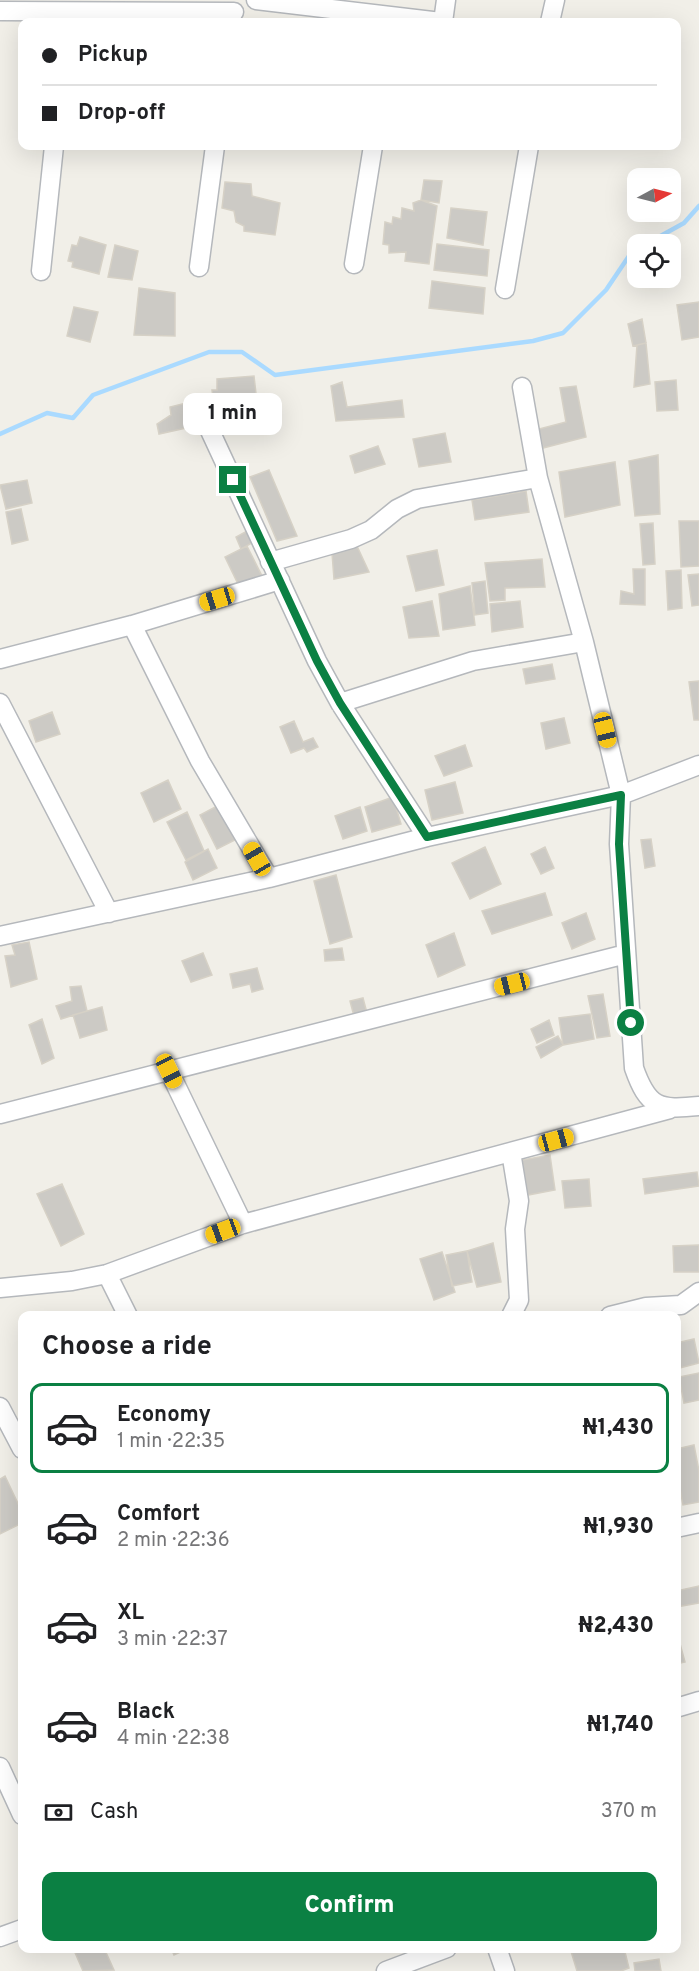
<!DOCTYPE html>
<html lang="en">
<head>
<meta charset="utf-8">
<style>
  :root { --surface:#fff; --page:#f2f2f2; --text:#202124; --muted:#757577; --line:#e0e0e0; --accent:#0b8043 }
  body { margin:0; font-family:Overpass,sans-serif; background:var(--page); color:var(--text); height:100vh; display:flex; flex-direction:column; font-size:22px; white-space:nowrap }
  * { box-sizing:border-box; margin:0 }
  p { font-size:20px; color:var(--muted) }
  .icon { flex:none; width:33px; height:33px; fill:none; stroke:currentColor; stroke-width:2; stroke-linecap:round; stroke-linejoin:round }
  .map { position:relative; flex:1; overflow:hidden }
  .drawer { position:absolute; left:18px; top:1311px; width:663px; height:642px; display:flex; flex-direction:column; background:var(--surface); border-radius:12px; box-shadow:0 6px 24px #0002 }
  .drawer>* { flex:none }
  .hud { position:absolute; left:18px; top:18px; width:663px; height:132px; border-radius:12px; box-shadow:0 6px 24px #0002; display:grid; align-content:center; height:132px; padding:0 24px; background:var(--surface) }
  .needle { width:39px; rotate:83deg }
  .controls { position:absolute; left:627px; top:168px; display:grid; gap:12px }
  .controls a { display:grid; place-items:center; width:54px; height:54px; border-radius:12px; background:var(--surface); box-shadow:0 6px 24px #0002; font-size:30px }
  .end { position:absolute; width:27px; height:27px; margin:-14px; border:8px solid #0b8043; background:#fff; box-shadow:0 0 0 3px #fff }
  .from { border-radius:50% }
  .bubble { position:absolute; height:42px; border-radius:12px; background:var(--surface); box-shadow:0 6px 24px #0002; font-size:20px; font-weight:800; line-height:42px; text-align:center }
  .car { position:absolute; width:18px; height:36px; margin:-18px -9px; border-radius:8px; box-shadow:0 0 4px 2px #0007; background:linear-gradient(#f5c518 24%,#345 0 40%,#f5c518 0 76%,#345 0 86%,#f5c518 0) }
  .hud b { display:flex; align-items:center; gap:21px; height:57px; font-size:22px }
  .hud b+b { border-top:2px solid var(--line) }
  .hud i { width:15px; height:15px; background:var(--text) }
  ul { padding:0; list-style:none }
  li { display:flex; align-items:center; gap:18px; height:90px; margin:0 12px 9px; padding:0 12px; border:3px solid transparent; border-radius:12px }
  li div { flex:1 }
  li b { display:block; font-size:22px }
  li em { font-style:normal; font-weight:800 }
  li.current { border-color:var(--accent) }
  li>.icon { width:54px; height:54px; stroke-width:1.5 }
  h2 { padding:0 24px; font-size:27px; line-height:72px }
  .pay { display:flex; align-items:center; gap:15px; height:66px; padding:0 24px; font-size:22px }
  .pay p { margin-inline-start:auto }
  .primary-button { display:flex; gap:12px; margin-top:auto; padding:12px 24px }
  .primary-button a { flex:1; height:69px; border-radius:12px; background:var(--accent); color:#fff; font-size:24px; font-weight:800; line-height:69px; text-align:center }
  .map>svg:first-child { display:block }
</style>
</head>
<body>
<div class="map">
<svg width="699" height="1971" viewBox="0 0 699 1971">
  <rect width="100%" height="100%" fill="#f1efe8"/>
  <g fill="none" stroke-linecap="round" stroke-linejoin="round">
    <path stroke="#aadaff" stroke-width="4.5" d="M646,244L684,223L699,206
      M0,434L47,413L73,418L93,395L209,352H242L275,375L533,341L563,333L606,290L631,253L638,249"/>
  </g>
  <path fill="#cccac5" stroke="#d6d1c6" stroke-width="1.5" d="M424,180L442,181L439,203L421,200Z
    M225,182L251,184L252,196L280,203L275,235L244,231V226L236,222L234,211L222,208Z
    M421,200L437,206L429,264L405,261L406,252L389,253V245L383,244L385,222L392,224L393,217L401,219L402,208L414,211L413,203Z
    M451,208L487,212L483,245L447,238Z
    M80,237L106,245L99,274L72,267L73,262L68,261L72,245L77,246Z
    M437,244L489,250L487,276L434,270Z
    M115,245L138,251L132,280L108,277Z
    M432,281L485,288L483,314L429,308Z
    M139,288L175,293V336L134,335Z
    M699,302V337L682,340L677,305Z
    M74,307L98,312L90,342L67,336Z
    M642,319L646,343L633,346L628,324Z
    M646,343L650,384L634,387L637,345Z
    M254,376L258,411L220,415V406H214L212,390H217V379Z
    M676,380L678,410L657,411L655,382Z
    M342,382L347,407L402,400L404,417L336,421L331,386Z
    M576,386L586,437L543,448L539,429L566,422L560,388Z
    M190,402L196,407L200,425L159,434L157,424L171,415L170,407Z
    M445,433L451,462L419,467L413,439Z
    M378,446L385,464L355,473L350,456Z
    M658,455L660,514L635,516L629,461Z
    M615,462L620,505L565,517L559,472Z
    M269,470L297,536L277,541L250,477Z
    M27,480L32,503L6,509L0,485Z
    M526,491L529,512L475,520L472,500Z
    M21,509L28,540L12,544L6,512Z
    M679,521H699V566L681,567Z
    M653,523L655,564L643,565L640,524Z
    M247,531L252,543L241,549L236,537Z
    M247,546L262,576L239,586L225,557Z
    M357,546L369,572L334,579L332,553Z
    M437,550L444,585L416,591L407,556Z
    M542,559L545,587L505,588V600L490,601L485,563Z
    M633,569H645V605L620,604L621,591L634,594Z
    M681,570L682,608L668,610L666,571Z
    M699,574V605L692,606L688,575Z
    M485,581L488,613L475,615L472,583Z
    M470,586L475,625L443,630L439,594Z
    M432,601L439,636L409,638L403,607Z
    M520,601L523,627L492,632L490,604Z
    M552,664L555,679L526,684L523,669Z
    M699,681V720H694L689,682Z
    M52,712L60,734L36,742L29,721Z
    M564,718L570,743L546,749L541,723Z
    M294,721L303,742L313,738L318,747L307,752L304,748L291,753L280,727Z
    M465,745L472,766L444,776L435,756Z
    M168,780L181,809L154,822L141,793Z
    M455,782L463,813L432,820L425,790Z
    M393,797L401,824L372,832L365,807Z
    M219,805L235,840L217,849L200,815Z
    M360,807L367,831L343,839L335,816Z
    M187,812L204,851L186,860L167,822Z
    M651,839L655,866L645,868L641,840Z
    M485,847L501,884L470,899L452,863Z
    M545,847L554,868L541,874L531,854Z
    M208,849L217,868L193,880L185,862Z
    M336,875L352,937L330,944L314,881Z
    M545,893L552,915L492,934L482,911Z
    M586,913L595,939L572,949L562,923Z
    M454,933L465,965L438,977L426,945Z
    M29,942L37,979L11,987L5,956L15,955L12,945Z
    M342,948L344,960L325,961L324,950Z
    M203,953L212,975L191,982L182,961Z
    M257,968L263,989L252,992L250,984L233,988L230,974Z
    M81,986L87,1011L61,1019L56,1006L72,1001L70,987Z
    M603,994L610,1036L597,1038L588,996Z
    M363,998L367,1013L354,1016L350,1001Z
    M102,1007L107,1030L80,1038L73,1015Z
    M590,1014L594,1039L563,1045L559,1018Z
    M42,1019L54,1058L42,1064L29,1025Z
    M549,1020L554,1035L537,1043L531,1029Z
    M558,1036L563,1045L541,1058L536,1047Z
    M550,1155L555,1190L528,1195L522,1160Z
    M697,1172L699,1186L645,1194L643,1179Z
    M589,1179L591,1206L565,1208L562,1181Z
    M62,1184L84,1234L61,1246L37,1194Z
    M493,1243L501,1282L477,1287L467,1251Z
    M699,1245V1272H674L673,1246Z
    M467,1251L472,1282L452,1286L446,1255Z
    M442,1252L455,1292L434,1300L420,1259Z
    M694,1339L699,1363L676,1369V1343Z
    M699,1373V1400L684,1403L679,1377Z
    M694,1445L699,1471V1502L683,1505L676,1469V1449Z
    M5,1476L22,1512V1523L0,1534V1479Z
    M699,1586V1603L676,1607V1591Z
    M676,1629L685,1662L676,1664Z
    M73,1948H104L114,1970L83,1971Z
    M171,1948H189L174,1955Z
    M570,1948H624L629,1968L621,1971H577Z
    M659,1959L661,1971H635L634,1963Z"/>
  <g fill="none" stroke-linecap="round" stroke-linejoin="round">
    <g stroke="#b5b8bc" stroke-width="21">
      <path id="minor" d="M256,0L441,22
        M0,11L234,12
        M443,22L446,0
        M550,22L555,0
        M354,264L373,146
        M199,267L215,146
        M41,271L54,146
        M505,289L529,146
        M522,387L538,478L584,642L621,795L619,844L634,1068C648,1108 659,1110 699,1106
        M205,420L317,661L340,703L427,837
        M270,562L351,539L371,530L397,509L417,499L538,478
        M132,625L200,761L269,878
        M0,659L132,625L280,580
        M0,703L109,913
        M340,703L473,661L584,642
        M0,936L269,878L427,837L621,795L699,765
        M169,1071L243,1224
        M0,1114L626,954
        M107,1274L128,1316
        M0,1288L72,1281L107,1274L243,1224L670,1109
        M511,1316L519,1300L515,1229L519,1201L511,1152
        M610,1316L646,1307L681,1305L699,1292
        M0,1407L22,1449
        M676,1528L699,1523
        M676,1708L699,1701
        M0,1767L22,1815
        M0,1937L22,1929
        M497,1948L505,1971
        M386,1971L447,1948"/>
    </g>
    <use href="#minor" stroke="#fff" stroke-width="18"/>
  </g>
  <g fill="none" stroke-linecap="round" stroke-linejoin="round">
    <path stroke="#0b8043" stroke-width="8" d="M233,480L317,661L340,703L427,837L621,795L619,844L631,1023"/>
  </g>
</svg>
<div class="controls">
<a><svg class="needle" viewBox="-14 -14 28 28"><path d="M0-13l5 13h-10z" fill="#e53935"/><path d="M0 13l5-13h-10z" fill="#757577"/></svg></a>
<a><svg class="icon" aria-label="locate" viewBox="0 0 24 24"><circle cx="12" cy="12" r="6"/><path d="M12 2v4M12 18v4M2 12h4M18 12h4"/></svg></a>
</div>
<i class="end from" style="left:631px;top:1023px"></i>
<i class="end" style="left:233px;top:480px"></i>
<div class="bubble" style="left:183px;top:393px;width:99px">1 min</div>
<i class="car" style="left:217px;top:599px;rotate:253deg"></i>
<i class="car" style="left:605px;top:730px;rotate:166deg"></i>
<i class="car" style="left:257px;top:859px;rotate:330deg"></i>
<i class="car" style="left:512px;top:984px;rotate:256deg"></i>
<i class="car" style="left:169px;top:1071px;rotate:154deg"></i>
<i class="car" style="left:556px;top:1140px;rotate:75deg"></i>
<i class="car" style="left:223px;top:1231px;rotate:250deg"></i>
<div class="hud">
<b><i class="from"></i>Pickup</b>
<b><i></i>Drop-off</b>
</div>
<section class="drawer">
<h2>Choose a ride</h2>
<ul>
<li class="current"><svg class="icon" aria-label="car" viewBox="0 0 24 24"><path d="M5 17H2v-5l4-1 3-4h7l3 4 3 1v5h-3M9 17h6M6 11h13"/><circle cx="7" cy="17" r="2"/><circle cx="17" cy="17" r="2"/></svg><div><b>Economy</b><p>1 min · 22:35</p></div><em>₦1,430</em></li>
<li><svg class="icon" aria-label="car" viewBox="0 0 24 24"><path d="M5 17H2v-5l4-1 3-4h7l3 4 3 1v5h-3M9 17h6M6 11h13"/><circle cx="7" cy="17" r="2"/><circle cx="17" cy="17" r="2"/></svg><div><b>Comfort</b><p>2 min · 22:36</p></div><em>₦1,930</em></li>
<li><svg class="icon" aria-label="car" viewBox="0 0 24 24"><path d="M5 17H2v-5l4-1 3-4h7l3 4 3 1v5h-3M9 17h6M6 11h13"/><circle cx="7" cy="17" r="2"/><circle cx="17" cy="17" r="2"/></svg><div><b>XL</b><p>3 min · 22:37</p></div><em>₦2,430</em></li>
<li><svg class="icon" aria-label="car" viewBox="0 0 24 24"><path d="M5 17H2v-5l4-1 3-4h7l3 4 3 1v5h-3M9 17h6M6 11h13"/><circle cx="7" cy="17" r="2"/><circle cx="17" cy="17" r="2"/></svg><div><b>Black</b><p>4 min · 22:38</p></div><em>₦1,740</em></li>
</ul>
<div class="pay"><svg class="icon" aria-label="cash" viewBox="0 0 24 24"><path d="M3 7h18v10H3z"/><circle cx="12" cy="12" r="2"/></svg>Cash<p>370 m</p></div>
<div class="primary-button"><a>Confirm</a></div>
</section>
</div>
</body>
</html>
